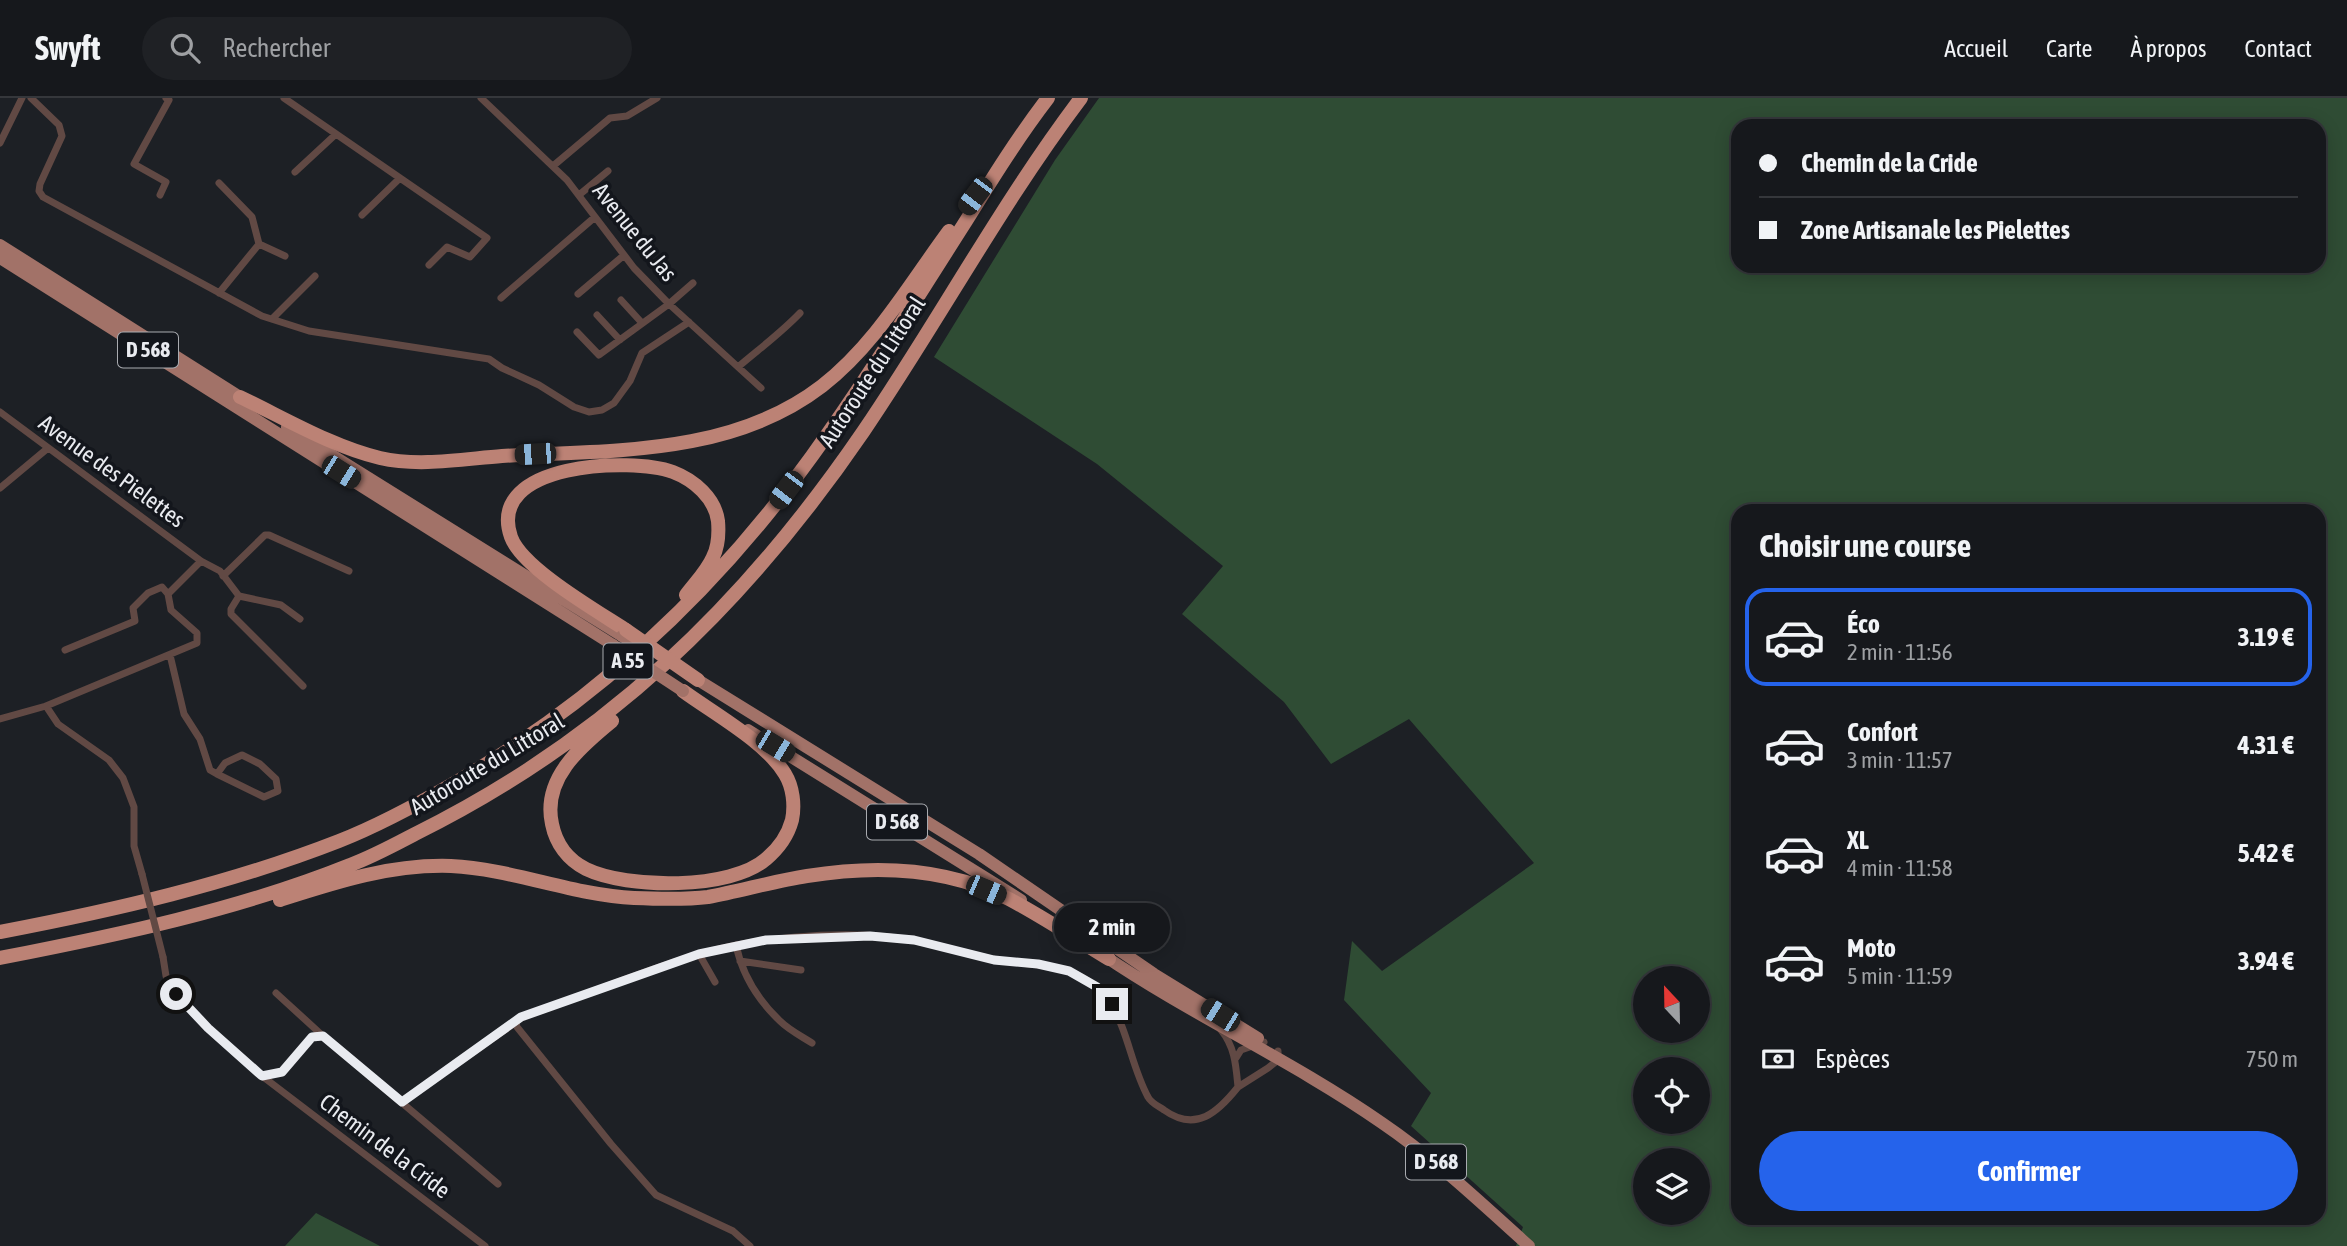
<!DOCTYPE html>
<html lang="fr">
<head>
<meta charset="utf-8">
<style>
  :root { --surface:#16181c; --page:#1f2125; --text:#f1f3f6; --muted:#9ea0a3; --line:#35373b; --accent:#2563eb }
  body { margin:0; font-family:"Asap Condensed",sans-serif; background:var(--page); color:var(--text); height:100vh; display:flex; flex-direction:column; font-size:26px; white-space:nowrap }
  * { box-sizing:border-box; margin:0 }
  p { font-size:23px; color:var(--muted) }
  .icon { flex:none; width:38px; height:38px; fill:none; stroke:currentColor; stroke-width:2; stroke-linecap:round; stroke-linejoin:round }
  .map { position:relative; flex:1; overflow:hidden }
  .details { position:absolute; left:1731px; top:406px; width:595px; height:721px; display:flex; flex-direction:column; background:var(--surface); border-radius:21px; box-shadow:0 4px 18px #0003,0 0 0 2px var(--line) }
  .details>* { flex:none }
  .guide { position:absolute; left:1731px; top:21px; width:595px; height:154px; border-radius:21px; box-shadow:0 4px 18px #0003,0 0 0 2px var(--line); display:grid; align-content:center; height:154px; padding:0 28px; background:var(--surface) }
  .needle { width:46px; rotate:338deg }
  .buttons { position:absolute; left:1633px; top:868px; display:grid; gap:14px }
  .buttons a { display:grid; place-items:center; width:77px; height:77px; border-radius:50%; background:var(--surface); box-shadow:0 4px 18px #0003,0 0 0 2px var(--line); font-size:35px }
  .end { position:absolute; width:32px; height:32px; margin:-16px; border:9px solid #e9ebf0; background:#111; box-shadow:0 0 0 4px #111 }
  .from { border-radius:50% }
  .bubble { position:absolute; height:49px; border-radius:24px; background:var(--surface); box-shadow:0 4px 18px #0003,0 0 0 2px var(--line); font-size:23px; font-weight:700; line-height:49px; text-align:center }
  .car { position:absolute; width:21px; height:42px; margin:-21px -10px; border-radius:9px; box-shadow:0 0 5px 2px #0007; background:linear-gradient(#222 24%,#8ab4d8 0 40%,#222 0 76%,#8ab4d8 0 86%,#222 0) }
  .guide b { display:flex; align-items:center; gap:24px; height:66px; font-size:26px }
  .guide b+b { border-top:2px solid var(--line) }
  .guide i { width:18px; height:18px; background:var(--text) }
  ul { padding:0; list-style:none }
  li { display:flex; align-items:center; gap:21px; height:98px; margin:0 14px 10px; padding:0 14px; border:4px solid transparent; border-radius:21px }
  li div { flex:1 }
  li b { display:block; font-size:26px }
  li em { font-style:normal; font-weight:700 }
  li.on { border-color:var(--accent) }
  li>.icon { width:63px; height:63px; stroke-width:1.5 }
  h2 { padding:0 28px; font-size:32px; line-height:84px }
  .pay { display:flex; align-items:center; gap:18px; height:77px; padding:0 28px; font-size:26px }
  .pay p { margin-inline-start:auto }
  .cta { display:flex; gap:14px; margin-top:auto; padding:14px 28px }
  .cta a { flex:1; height:80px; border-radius:42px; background:var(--accent); color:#fff; font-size:28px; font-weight:700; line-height:80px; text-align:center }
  header { display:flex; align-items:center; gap:42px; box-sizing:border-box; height:98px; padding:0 35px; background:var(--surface); border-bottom:2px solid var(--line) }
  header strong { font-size:33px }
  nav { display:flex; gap:38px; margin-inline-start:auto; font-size:24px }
  .search { width:490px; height:63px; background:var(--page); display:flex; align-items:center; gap:18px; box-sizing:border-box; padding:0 24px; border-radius:38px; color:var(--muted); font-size:26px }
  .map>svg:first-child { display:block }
</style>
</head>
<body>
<header>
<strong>Swyft</strong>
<div class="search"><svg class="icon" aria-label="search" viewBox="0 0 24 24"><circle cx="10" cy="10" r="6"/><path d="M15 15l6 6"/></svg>Rechercher</div>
<nav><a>Accueil</a><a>Carte</a><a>À propos</a><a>Contact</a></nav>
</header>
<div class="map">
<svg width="2347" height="1148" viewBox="0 0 2347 1148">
  <rect width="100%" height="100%" fill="#1d2025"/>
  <path fill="#2f4c34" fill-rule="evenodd" d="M1099,0H2347V1148H1516L1523,1129L1411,1028L1431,995L1344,902L1352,843L1382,873L1534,765L1409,621L1331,666L1284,604L1182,516L1223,468L1097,366L934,259L1055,62ZM1738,28H2319V168H1738ZM1738,413H2319V1120H1738ZM1645,880H1698V933H1645ZM1645,971H1698V1024H1645ZM1645,1062H1698V1115H1645Z
    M316,1115L380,1148H285Z"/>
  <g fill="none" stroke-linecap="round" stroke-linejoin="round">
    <path stroke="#614944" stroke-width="7" d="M31,0L59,27L62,38L40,86L39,93L43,99L262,218L309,233L489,261L502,270L539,287L574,309L589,314L602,312L614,305L630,283L642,255L689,224
      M284,0L487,140L470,159L447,149L429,167
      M481,0L567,82L634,170L669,206L761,290
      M0,45L22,0
      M553,68L610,20L627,18L657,0
      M295,74L336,36
      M219,85L252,119L259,146L219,195
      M160,97L166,84L134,66L169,2L166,0
      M579,97L608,73
      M362,117L400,80
      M259,146L285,158
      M578,196L623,158
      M501,200L595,119
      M621,202L642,225
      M597,217L620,242
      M272,221L315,178
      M577,234L599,257L669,206L693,185
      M738,269C759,251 781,235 800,215
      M0,314L201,463L168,496L171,512L197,535V545L46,608L0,621
      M0,390L48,350
      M201,463L220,473L239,498
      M223,478L265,437H269L349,473
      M239,498L231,511V516L303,588
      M239,498L281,507L300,521
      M65,552L135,523L133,510L148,495L162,489L168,496
      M170,557L184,616L200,641L210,672L217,676L264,699L278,693L276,681L260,666L242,657L225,665L217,676
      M46,608L58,626L109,662L123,680L134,709V748L142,776
      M736,847C742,876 758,902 780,923C789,932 801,938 812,945
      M699,856L715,884
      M163,859L166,878L176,896L208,930L262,978L485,1148
      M740,863L801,872
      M276,895L323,938
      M1221,932C1235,949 1236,968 1238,989L1268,970L1278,962V953
      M1236,960L1241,952L1264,944
      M262,978L282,974L312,939L323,938L498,1086
      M402,1004L516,924
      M750,1148L733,1133L656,1097L611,1046L517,929L516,924L521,919C581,900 639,873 700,856C754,840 833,833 889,839C924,842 958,854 992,861C1018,866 1045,865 1070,874C1128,895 1123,953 1148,999C1151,1005 1158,1008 1164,1012C1196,1035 1218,1014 1238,989"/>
    <path stroke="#a27268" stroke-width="12" d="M0,147L248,304
      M0,160L613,547
      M287,329L622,538
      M698,582L979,756L1154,876L1258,940
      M748,632L1021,802
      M1103,857C1193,918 1293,963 1382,1025C1435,1061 1481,1105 1529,1148"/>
    <path stroke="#bc8275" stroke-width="14" d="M240,299C284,320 333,349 380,360C419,369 463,361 502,358C611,352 731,358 822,288C875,247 909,187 949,133
      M626,532C597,513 522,470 511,439C485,364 632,359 673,374C694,382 715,400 718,423C719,435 719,447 713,459C707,473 695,485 686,497
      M612,623C580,649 542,681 552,726C556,746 568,762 586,771C627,791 731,792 766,761C778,751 788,737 792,722C795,707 793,689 785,676C766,644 713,615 683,593
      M280,802C336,784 391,766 451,768C513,771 572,797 634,800C658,801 684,802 708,799C741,793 774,783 807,778C874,767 946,769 1009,801C1043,819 1076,841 1109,861
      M0,834C115,812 229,786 339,743C380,727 420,705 458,683C599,601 717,490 812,358C867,282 916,201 966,123C992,81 1018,39 1048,0
      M0,860C118,837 238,812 350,767C372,759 394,747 415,736C605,642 744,508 863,334C938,224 1001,106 1081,0"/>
    <path stroke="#614944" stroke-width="7" d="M142,776L163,859"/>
    <path stroke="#a27268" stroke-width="12" d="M622,538L643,551
      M613,547L683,593"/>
    <path stroke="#bc8275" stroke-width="14" d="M626,532L698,582"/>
  </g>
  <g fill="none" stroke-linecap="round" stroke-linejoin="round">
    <path stroke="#e9ebf0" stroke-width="9" d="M176,896L208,930L262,978L282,974L312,939L323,938L402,1004L521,919L699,856L766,842L870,838L914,842L994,862L1038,866L1069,873L1097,889L1112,906"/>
  </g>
  <g text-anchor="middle" stroke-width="7" stroke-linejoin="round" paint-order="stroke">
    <g fill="#13161c" stroke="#a9abb0" stroke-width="2">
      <rect x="118" y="234.5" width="60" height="35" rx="5"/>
      <rect x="603.5" y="545.5" width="49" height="35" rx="5"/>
      <rect x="867" y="706.5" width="60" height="35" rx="5"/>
      <rect x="1406" y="1046.5" width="60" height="35" rx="5"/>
    </g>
    <g font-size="21" font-weight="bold" fill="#e9ebf0">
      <text x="148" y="259">D 568</text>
      <text x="628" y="570">A 55</text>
      <text x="897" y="731">D 568</text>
      <text x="1436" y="1071">D 568</text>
    </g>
    <g font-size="23" fill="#e9ebf0" stroke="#13161c">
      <text transform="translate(635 134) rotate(51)" y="8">Avenue du Jas</text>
      <text transform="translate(872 274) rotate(-57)" y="8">Autoroute du Littoral</text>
      <text transform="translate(112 373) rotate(36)" y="8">Avenue des Pielettes</text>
      <text transform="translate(487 666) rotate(-31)" y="8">Autoroute du Littoral</text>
      <text transform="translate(385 1048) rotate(37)" y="8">Chemin de la Cride</text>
    </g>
  </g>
</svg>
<div class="buttons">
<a><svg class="needle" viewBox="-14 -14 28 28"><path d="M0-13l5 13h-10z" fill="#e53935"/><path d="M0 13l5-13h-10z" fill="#9ea0a3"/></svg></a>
<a><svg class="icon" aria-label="locate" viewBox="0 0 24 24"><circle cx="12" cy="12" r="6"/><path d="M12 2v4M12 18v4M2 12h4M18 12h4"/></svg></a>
<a><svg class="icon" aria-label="layers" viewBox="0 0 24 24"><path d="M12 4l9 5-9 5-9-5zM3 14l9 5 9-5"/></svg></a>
</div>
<i class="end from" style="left:176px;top:896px"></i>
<i class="end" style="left:1112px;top:906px"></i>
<div class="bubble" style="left:1054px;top:805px;width:116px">2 min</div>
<i class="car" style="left:975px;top:98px;rotate:217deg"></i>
<i class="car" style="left:535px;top:356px;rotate:267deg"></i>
<i class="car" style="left:341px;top:374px;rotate:122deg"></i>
<i class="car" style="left:786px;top:392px;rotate:217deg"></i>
<i class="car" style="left:775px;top:648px;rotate:121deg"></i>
<i class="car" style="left:986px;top:792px;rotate:113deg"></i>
<i class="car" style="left:1220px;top:917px;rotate:302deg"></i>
<div class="guide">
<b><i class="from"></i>Chemin de la Cride</b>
<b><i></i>Zone Artisanale les Pielettes</b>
</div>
<section class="details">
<h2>Choisir une course</h2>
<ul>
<li class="on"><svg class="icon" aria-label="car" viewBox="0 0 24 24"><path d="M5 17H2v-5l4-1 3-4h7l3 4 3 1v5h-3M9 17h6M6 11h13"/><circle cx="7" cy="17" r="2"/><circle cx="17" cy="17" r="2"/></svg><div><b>Éco</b><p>2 min · 11:56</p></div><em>3.19 €</em></li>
<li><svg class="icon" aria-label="car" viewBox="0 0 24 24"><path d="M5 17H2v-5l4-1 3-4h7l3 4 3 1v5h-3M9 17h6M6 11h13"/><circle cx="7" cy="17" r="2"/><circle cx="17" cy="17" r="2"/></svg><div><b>Confort</b><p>3 min · 11:57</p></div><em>4.31 €</em></li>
<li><svg class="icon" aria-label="car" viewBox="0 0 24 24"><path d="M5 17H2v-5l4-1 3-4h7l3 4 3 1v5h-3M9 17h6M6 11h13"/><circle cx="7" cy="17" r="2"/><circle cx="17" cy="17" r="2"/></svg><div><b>XL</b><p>4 min · 11:58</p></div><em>5.42 €</em></li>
<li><svg class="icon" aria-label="car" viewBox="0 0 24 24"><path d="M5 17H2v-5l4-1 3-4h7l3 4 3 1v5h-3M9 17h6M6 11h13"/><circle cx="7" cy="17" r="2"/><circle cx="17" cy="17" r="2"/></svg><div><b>Moto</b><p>5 min · 11:59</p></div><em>3.94 €</em></li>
</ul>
<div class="pay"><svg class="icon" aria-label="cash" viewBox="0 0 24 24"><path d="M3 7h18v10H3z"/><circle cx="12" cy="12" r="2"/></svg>Espèces<p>750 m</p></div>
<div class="cta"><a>Confirmer</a></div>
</section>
</div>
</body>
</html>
